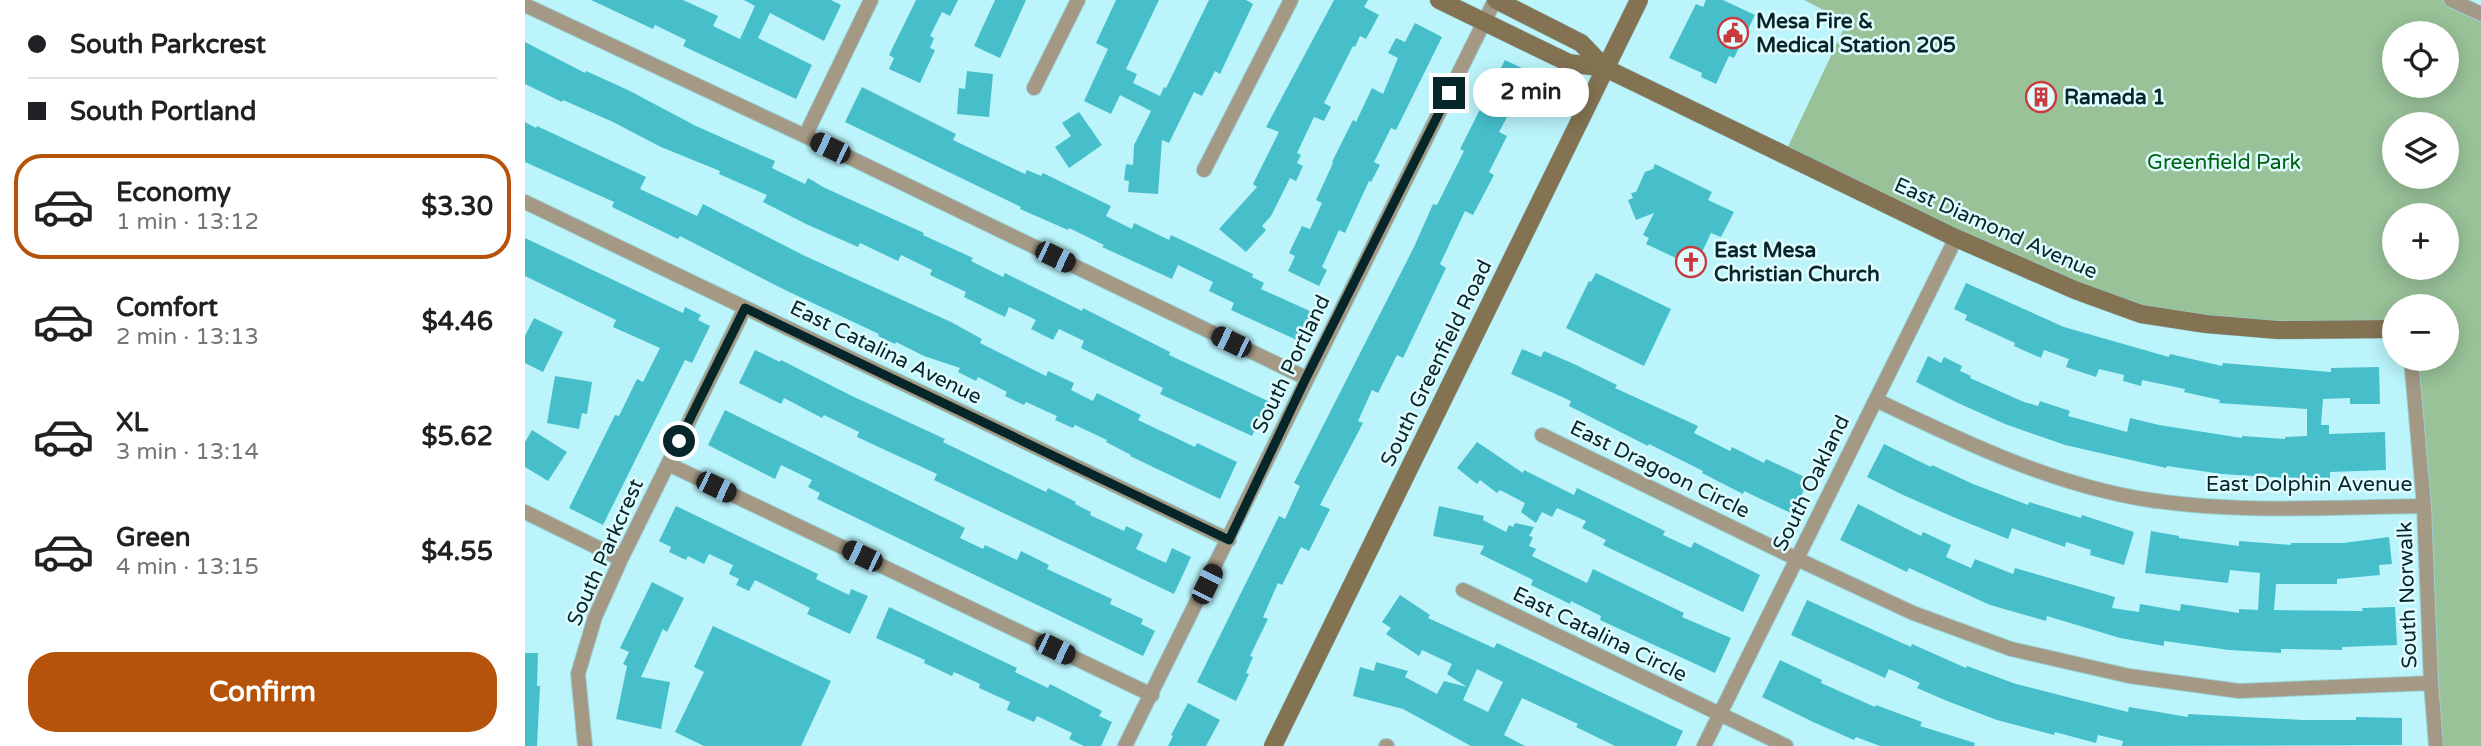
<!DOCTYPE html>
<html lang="en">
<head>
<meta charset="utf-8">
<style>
  :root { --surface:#fff; --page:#f6f6f6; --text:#202124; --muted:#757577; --line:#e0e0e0; --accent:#b45309 }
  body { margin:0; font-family:"Varela Round",sans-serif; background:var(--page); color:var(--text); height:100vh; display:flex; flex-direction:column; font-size:26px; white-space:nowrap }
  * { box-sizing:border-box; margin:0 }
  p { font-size:23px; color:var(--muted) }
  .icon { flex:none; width:38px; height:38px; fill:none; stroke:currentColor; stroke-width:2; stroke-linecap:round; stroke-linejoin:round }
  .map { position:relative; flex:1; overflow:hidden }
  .drawer { display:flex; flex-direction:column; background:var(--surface); width:525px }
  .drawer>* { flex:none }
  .hud { display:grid; align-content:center; height:154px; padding:0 28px; background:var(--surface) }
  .controls { position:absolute; left:1857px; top:21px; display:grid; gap:14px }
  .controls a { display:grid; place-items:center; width:77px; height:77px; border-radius:50%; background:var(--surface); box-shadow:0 4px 18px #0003; font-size:35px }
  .end { position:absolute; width:32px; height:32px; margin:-16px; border:9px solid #062629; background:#fff; box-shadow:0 0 0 4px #fff }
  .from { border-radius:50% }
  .bubble { position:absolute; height:49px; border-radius:24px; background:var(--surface); box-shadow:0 4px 18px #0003; font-size:23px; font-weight:800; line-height:49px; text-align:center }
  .car { position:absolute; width:21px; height:42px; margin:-21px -10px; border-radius:9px; box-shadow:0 0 5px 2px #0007; background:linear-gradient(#222 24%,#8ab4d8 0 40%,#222 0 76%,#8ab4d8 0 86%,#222 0) }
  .hud b { display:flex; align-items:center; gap:24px; height:66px; font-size:26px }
  .hud b+b { border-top:2px solid var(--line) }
  .hud i { width:18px; height:18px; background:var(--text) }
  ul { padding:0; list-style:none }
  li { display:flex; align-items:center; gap:21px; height:105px; margin:0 14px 10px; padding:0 14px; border:4px solid transparent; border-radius:28px }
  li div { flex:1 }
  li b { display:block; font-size:26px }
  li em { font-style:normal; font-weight:800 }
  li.selected { border-color:var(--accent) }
  li>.icon { width:63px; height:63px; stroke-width:1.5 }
  .cta { display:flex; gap:14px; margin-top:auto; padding:14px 28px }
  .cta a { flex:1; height:80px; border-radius:28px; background:var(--accent); color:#fff; font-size:28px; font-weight:800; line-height:80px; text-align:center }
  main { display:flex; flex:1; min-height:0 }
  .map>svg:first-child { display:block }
</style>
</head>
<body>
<main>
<section class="drawer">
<div class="hud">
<b><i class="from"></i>South Parkcrest</b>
<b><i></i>South Portland</b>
</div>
<ul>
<li class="selected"><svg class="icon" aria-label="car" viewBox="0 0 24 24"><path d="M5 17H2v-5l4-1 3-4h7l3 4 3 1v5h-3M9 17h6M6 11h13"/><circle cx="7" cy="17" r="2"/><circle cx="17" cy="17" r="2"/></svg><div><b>Economy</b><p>1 min · 13:12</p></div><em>$3.30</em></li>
<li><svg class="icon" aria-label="car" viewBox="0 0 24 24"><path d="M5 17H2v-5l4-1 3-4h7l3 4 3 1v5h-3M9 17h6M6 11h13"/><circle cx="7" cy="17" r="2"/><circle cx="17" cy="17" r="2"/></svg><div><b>Comfort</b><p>2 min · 13:13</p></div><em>$4.46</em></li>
<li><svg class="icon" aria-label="car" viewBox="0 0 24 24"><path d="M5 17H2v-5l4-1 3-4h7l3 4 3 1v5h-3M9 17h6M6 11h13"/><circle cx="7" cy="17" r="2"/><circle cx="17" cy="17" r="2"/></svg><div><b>XL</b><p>3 min · 13:14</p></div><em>$5.62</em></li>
<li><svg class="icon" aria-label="car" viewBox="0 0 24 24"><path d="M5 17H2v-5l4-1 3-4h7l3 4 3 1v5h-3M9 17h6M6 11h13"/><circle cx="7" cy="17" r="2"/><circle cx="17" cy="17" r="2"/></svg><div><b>Green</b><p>4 min · 13:15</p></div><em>$4.55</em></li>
</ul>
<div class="cta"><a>Confirm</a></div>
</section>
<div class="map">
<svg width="1956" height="746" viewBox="0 0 1956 746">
  <rect width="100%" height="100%" fill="#bbf5fb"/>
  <path fill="#99c298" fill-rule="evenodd" d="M1279,0H1925L1956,15V746H1911L1885,359H1922V306H1869V329L1616,314L1259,155L1322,22ZM1869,33H1922V86H1869ZM1869,124H1922V177H1869ZM1869,215H1922V268H1869Z"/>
  <path fill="#46bfcb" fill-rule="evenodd" d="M66,0H158L193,16L188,26L215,39L230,6L219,0H306L316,5L299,41L245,13L233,38L287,65L271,99L158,46L161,40L130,25L128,29Z
    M391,0H433L425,16L417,12L405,36L409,38L405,48L410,50L395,83L364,69L369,58L364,55Z
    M470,0H501L475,58L449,46Z
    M591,0H634L601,69L612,74L608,83L635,96L639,87L641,88L684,0H721L728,4L695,74L690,71L677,96L669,92L644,143L637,140L633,194L603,192L604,181L599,180L601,164L608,165L609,145L626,111L595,95L586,114L559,101L583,49L571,43Z
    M809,0H843L839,7L854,15L841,39L835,36L830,47L828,46L799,103L806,107L799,121L789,117L772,153L776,155L772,163L778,166L771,181L765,178L746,216L737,226L741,230L721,252L694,229L732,187L728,184L754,132L741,127Z
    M1181,0H1198L1230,15L1209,58L1204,56L1191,84L1176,77L1177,73L1144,58L1171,4L1178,7Z
    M890,23L917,37L871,130L866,128L849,162L855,165L846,182L844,181L820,233L814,230L797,267L802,270L794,286L763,271L770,256L764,253L777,226L785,229L797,203L791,200L808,163L807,162L828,120L831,122L847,88L858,94L873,58L863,53L871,38L880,42Z
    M0,42L60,73L61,71L103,90L171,126L250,161L247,168L280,184L283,178L300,188L399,233L398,235L448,258L446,261L478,277L480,273L557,311L558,308L645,352L644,355L743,401L727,436L635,394L638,388L556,348L559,341L534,329L528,340L506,329L511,320L484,307L480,317L439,297L441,292L405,275L407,270L376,255L373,261L335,243L333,247L281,224L238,202L242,195L194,174L195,171L136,147L88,122L38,100L37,102L0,84Z
    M980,60L1007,73L1001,85L1005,87L994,107L989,104L974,132L982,136L964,172L969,175L948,215L940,211L915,264L921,268L878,358L872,355L853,393L847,390L833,421L838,423L795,505L805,509L784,551L776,547L757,585L753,583L738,617L743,619L725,656L728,657L721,673L724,674L711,701L672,682L754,516L760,519L775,486L769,483L889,247L908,204L912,205L939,151L935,149Z
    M442,71L468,74L464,117L432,114L434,88L440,89Z
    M1507,84L1533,96L1526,110L1500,98Z
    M337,87L431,134L428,140L500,174L502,170L516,176L518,173L586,206L581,216L607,229L609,223L644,240L646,235L728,274L727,277L739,283L736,289L787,312L774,341L706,310L709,303L684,291L688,282L653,265L647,279L577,247L579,245L544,228L543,230L495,209L496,207L320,122Z
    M554,112L577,145L544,168L530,147L546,136L537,123Z
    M0,122L11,128L12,126L121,177L115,189L172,216L178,204L280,256L426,322L457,339L455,343L521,376L523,371L549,383L546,390L568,401L572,393L616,415L613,420L670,447L672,443L712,462L695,499L605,456L606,455L581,442L582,440L550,425L548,428L530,420L532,416L501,402L499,405L480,396L482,392L453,377L451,381L433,372L435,368L399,356L371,342L370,344L353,336L354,334L260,290L155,236L153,239L87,207L89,202L0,162Z
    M1130,164L1187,192L1183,200L1209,212L1196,237L1186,233L1170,267L1121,244L1124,238L1118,235L1129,213L1111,220L1103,200L1108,198L1106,193L1111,192L1120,172L1128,169Z
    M0,238L158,313L160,307L176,315L173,320L185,326L167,363L160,360L78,525L44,508L90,415L94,416L112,379L118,382L135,348L88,327L91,320L0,276Z
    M1071,273L1146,309L1119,366L1041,328L1064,281L1066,282Z
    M1441,283L1539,327L1644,357L1645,354L1697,366L1698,363L1806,372V368L1854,367L1855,404H1825V398L1798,399L1796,425H1804V434L1860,432L1861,470L1805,472V478H1761L1697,474L1642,466L1641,468L1540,445L1480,424L1433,403L1391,382L1403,356L1416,363L1419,357L1437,366L1435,371L1446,376L1445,378L1499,402L1513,406L1515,401L1545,411L1543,416L1602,432L1605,418L1634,425L1717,438V436L1760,439V437L1782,436V409L1694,403L1695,400L1659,392L1660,389L1617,380L1616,386L1598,381L1599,375L1574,369L1571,377L1541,367L1544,359L1519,350L1516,358L1489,346L1490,343L1440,320L1442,315L1429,309Z
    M9,318L38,332L18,372L0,363V336Z
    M997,349L1016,357L1019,351L1049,364L1092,385L1090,388L1173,426L1169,433L1205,451L1207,447L1239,463L1241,459L1284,479L1268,514L1219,491L1218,494L1177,473L1178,471L1124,444L1123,446L1044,406L1046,401L986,374Z
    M230,350L255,362L256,360L327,396L420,439L418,442L521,492L523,488L551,502L550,504L566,512L565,515L599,531L601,526L618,534L611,549L641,563L647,548L666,557L649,594L409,480L412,474L332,437L334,432L299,415L297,418L259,398L256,404L214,383Z
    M30,376L67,382L62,414L57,413L54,429L22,423Z
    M200,410L440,528L435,538L458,549L460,545L492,560L496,551L524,565L522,569L587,599L585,604L618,619L616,624L630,631L618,656L292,499L295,493L283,487L287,480L256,465L250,479L183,445Z
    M7,430L42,452L23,481L0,467V442Z
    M952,442L998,473L999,470L1049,495L1052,488L1140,531L1138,535L1166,548L1169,542L1235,575L1218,612L1078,545L1081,540L1057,528L1061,521L1032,508L1027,517L1017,512L1011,523L996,512L1000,503L975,490L972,493L955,480L952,484L932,468Z
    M1359,444L1406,467L1407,465L1448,484L1503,505L1504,502L1556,518L1557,515L1609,532L1599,565L1565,555L1566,550L1541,542L1540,547L1487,528L1483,539L1428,517L1376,494L1342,477Z
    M1333,504L1396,536L1398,532L1426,545L1421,557L1446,568L1450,559L1488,574L1490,568L1590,597L1587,608L1614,612L1615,604L1655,611L1656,604L1714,613V609L1733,610L1735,573L1705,570L1703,583L1620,573L1626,531L1654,536V538L1714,546V541L1766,545V543H1818L1864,537L1867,564L1854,565L1855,575L1812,579V584H1751L1749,610L1838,611L1837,608L1870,607L1872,645L1817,647V650L1756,649V653L1704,650L1639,641V646L1595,638L1522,616L1521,621L1465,605L1384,568L1382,572L1315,540Z
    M151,506L293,574L291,579L324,595L326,589L343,596L325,634L282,614L285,608L230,580L224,591L211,585L214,579L204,574L208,565L184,554L179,564L163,556L161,560L144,552L146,547L134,541Z
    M914,506L959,516L958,520L981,532L984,525L988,527L990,523L1009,527L1004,536L1008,537L1004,546L1011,549L1007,556L1062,583L1068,569L1159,613L1157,617L1206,638L1190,673L1075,620L1076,616L1046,601L1045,604L1006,585L1008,580L955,554L959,546L908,536Z
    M127,582L159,598L142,632L138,629L116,677L145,682L136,729L91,719L102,666L98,664L104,652L95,648Z
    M875,595L905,615L903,618L969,648L972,643L1158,731L1151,746H1090L1051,727L1053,724L997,698L979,735L1000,746H946L878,709L828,696L835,667L849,671L851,662L883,671L880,677L912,694L919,681L942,687L922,674L927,664L897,650L894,656L861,634L866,628L857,622ZM952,669L978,682L963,712L938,700Z
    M1282,600L1386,647L1387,644L1441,668L1442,666L1491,684L1550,699L1603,712L1604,707L1663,717V714L1778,720H1831V717L1877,718V745L1597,746L1598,741L1573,735L1571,743L1530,732L1529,735L1472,720L1422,701L1392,688L1395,683L1364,669L1360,678L1266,635Z
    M364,607L492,668L490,672L523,688L525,684L577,711L574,716L587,722L576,746H559L544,739L547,733L512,716L509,722L482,710L485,702L454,688L455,684L429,672L427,676L399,663L400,660L351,638Z
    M188,626L306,681L276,746H179L150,732L179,672L169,667Z
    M0,653H13L12,686H15L12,746H0Z
    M1255,660L1297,680L1296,683L1350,707L1351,705L1397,722L1395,726L1450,743L1449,746H1355L1331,737L1329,740L1288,722L1237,697Z
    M663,703L695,720L681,746H643L648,736L646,735Z"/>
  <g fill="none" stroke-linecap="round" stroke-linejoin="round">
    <g stroke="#9ad0d5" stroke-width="16">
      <path id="street" d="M1926,0L1956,14
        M0,5L280,136L781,378
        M509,88L553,0
        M280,136L346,0
        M679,170L766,0
        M0,202L704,540
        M1886,359L1899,506L1906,683L1911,746
        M1351,400C1437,441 1523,483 1618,499C1711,514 1806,507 1899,506
        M1017,435L1272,559L1388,613L1486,649L1604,676L1714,691L1906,683
        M143,464L627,695
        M0,512L96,559
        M938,590L1261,746
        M60,746L53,674L70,617L96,559L220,308
        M600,746L970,0
        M861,746H862
        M1179,746L1431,238"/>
    </g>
    <g stroke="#9ad0d5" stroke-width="19">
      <path id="secondary" d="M914,0L1044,63L1080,68L1431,238L1550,290L1616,314L1681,324L1753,330L1869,329
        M971,0L1056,43L1080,68
        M748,746L1114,0"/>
    </g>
    <use href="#street" stroke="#a49984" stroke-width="14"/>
    <use href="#secondary" stroke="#837353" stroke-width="18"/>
  </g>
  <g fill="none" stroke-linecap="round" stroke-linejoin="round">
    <path stroke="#062629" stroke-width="9" d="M154,441L220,308L704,540L781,378L924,93"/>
  </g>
  <defs>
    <g id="civic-ring" transform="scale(1.575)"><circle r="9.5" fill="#e0fcff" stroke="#c93a3c" stroke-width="1.5"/><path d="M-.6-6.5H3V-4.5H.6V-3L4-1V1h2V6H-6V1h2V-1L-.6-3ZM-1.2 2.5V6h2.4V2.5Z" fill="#c93a3c"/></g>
    <g id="building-ring" transform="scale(1.575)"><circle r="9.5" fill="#e0fcff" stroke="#c93a3c" stroke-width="1.5"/><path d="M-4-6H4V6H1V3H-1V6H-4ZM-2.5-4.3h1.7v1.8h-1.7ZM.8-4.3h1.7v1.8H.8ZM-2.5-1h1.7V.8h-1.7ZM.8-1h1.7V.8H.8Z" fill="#c93a3c"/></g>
    <g id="church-ring" transform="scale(1.575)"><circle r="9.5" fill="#e0fcff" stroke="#c93a3c" stroke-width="1.5"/><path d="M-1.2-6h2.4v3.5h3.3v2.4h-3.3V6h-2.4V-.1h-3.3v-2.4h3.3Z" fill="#c93a3c"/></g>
  </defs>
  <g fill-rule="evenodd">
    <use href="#civic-ring" x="1208" y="33"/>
    <use href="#building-ring" x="1516" y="97"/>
    <use href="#church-ring" x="1166" y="262"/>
  </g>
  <g text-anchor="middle" stroke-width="5" stroke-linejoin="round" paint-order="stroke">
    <g font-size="21" font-weight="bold" fill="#062629" stroke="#e0fcff" text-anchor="start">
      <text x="1231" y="28">Mesa Fire &amp;<tspan x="1231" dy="24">Medical Station 205</tspan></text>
      <text x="1539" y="104">Ramada 1</text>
      <text x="1189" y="257">East Mesa<tspan x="1189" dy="24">Christian Church</tspan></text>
    </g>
    <g font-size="21" fill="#006112" stroke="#e0fcff">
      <text x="1699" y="169">Greenfield Park</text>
    </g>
    <g font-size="21" fill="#062629" stroke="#e0fcff">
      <text transform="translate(1471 228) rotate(24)" y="7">East Diamond Avenue</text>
      <text transform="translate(361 352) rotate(26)" y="7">East Catalina Avenue</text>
      <text transform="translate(911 363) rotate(-64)" y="7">South Greenfield Road</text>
      <text transform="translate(766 364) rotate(-64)" y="7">South Portland</text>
      <text transform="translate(1135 469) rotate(26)" y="7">East Dragoon Circle</text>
      <text transform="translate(1286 483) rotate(-64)" y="7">South Oakland</text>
      <text x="1784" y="491">East Dolphin Avenue</text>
      <text transform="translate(80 552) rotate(-66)" y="7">South Parkcrest</text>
      <text transform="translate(1882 595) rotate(-92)" y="7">South Norwalk</text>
      <text transform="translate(1075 634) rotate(26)" y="7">East Catalina Circle</text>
    </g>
  </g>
</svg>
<div class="controls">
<a><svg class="icon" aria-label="locate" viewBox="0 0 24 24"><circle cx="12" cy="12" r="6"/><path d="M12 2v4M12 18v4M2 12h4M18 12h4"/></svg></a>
<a><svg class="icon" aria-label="layers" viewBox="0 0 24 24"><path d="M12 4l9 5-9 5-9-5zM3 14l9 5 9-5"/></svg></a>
<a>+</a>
<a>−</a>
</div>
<i class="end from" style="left:154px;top:441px"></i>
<i class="end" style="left:924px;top:93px"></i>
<div class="bubble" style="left:948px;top:68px;width:116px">2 min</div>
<i class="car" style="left:305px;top:148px;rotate:296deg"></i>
<i class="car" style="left:530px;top:257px;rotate:116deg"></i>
<i class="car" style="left:706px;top:342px;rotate:296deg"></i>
<i class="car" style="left:191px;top:487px;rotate:116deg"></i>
<i class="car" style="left:337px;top:556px;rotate:296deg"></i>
<i class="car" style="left:682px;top:584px;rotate:26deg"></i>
<i class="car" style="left:530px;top:649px;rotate:116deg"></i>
</div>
</main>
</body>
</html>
